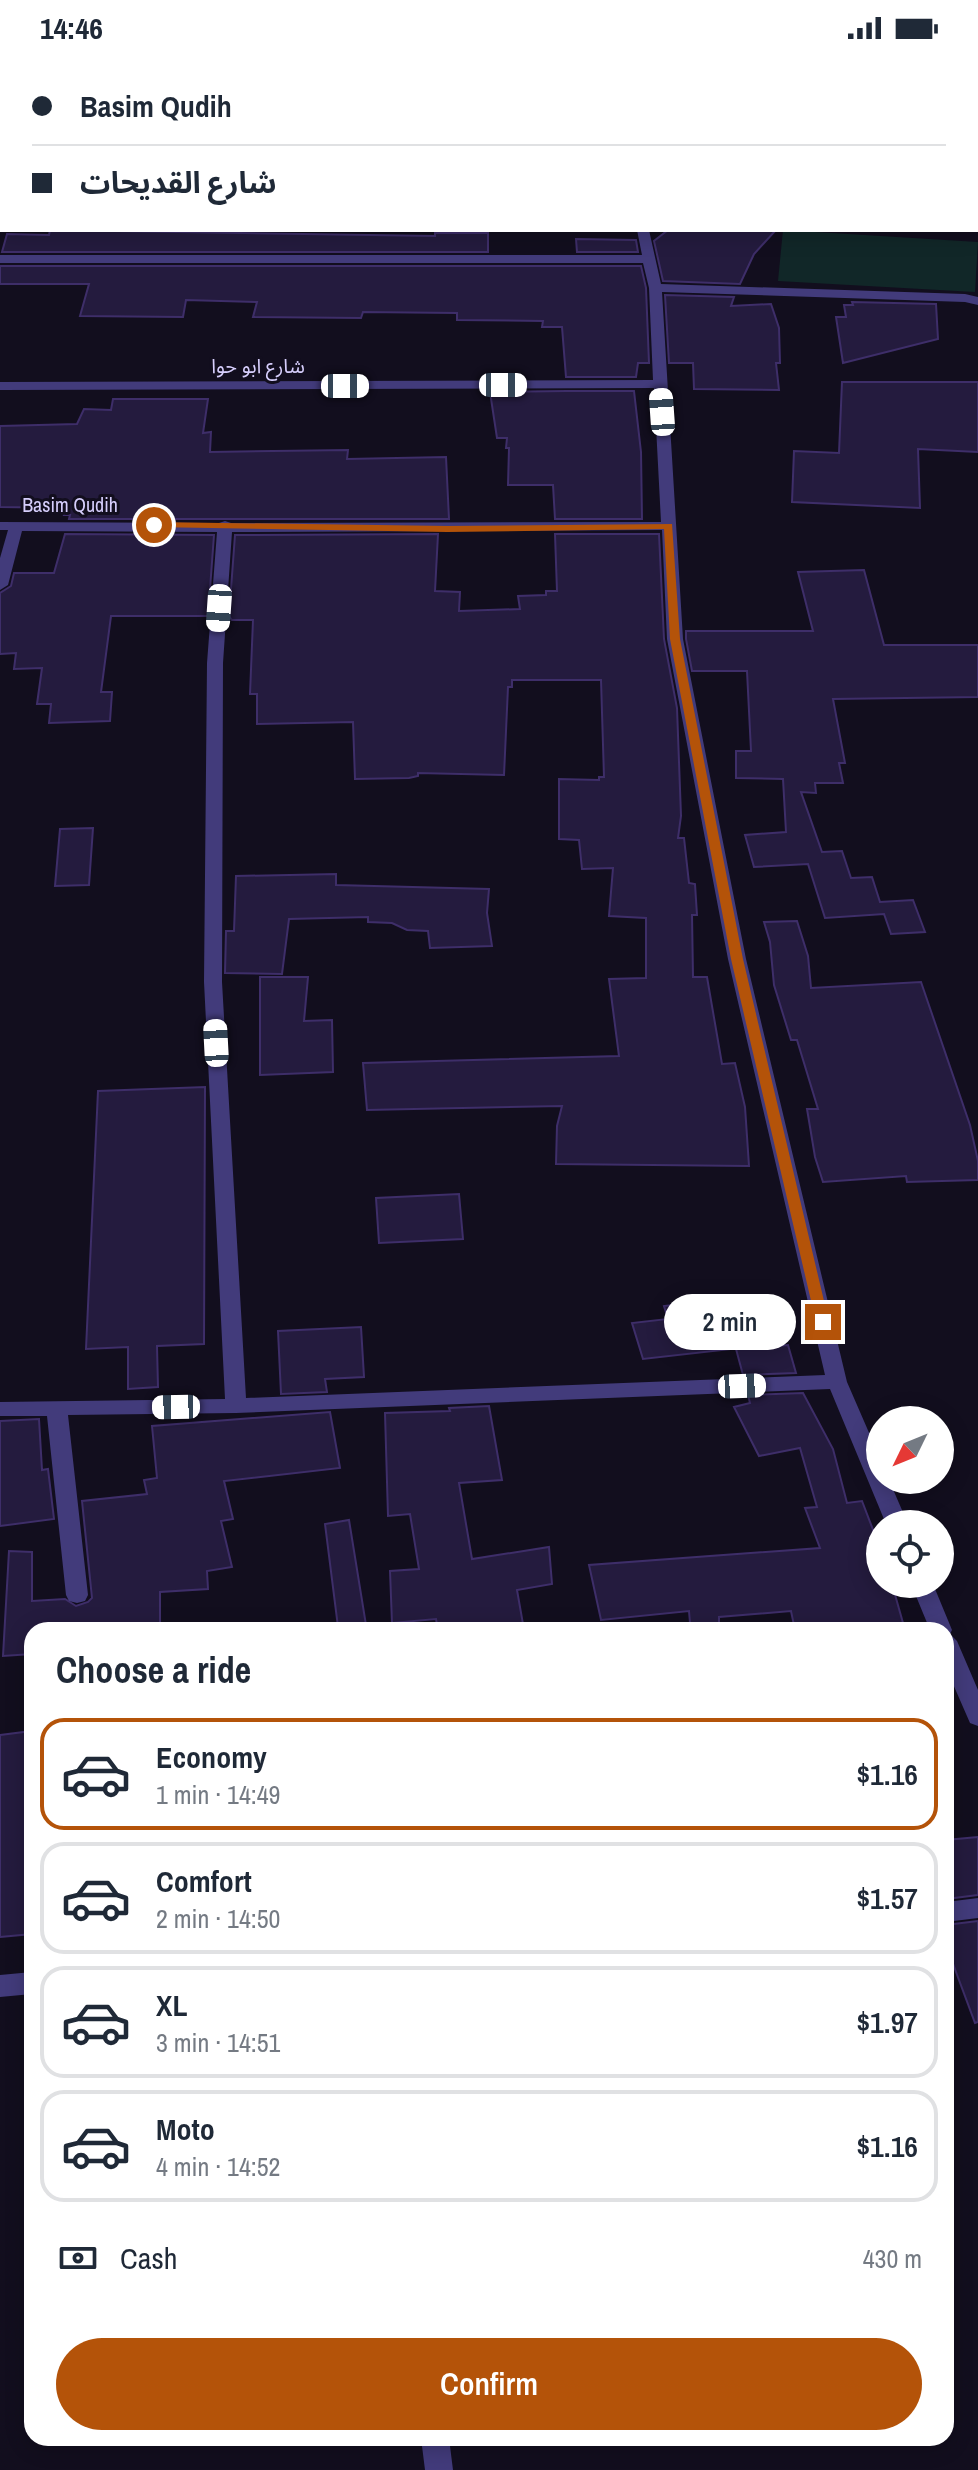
<!DOCTYPE html>
<html lang="en">
<head>
<meta charset="utf-8">
<style>
  :root { --surface:#fff; --page:#f2f2f3; --text:#1f2937; --muted:#747a83; --line:#e0e1e3; --accent:#b45309 }
  body { margin:0; font-family:"Archivo Narrow","Noto Sans Arabic",sans-serif; background:var(--page); color:var(--text); height:100vh; display:flex; flex-direction:column; font-size:30px; white-space:nowrap }
  * { box-sizing:border-box; margin:0 }
  p { font-size:26px; color:var(--muted) }
  .icon { flex:none; width:44px; height:44px; fill:none; stroke:currentColor; stroke-width:2; stroke-linecap:round; stroke-linejoin:round }
  .map { position:relative; flex:1; overflow:hidden }
  .side { position:absolute; left:24px; top:1566px; width:930px; height:824px; display:flex; flex-direction:column; background:var(--surface); border-radius:24px; box-shadow:0 4px 20px #0003 }
  .side>* { flex:none }
  .banner { position:absolute; left:0px; top:0px; width:978px; height:176px; box-shadow:0 4px 20px #0003; display:grid; align-content:center; height:176px; padding:0 32px; background:var(--surface) }
  .needle { width:52px; rotate:227deg }
  .buttons { position:absolute; left:866px; top:1350px; display:grid; gap:16px }
  .buttons a { display:grid; place-items:center; width:88px; height:88px; border-radius:50%; background:var(--surface); box-shadow:0 4px 20px #0003; font-size:40px }
  .end { position:absolute; width:36px; height:36px; margin:-18px; border:10px solid #b45309; background:#fff; box-shadow:0 0 0 4px #fff }
  .from { border-radius:50% }
  .bubble { position:absolute; height:56px; border-radius:28px; background:var(--surface); box-shadow:0 4px 20px #0003; font-size:26px; font-weight:600; line-height:56px; text-align:center }
  .car { position:absolute; width:24px; height:48px; margin:-24px -12px; border-radius:10px; box-shadow:0 0 6px 2px #0007; background:linear-gradient(#fff 24%,#345 0 40%,#fff 0 76%,#345 0 86%,#fff 0) }
  .banner b { display:flex; align-items:center; gap:28px; height:76px; font-size:30px }
  .banner b+b { border-top:2px solid var(--line) }
  .banner i { width:20px; height:20px; background:var(--text) }
  ul { padding:0; list-style:none }
  li { display:flex; align-items:center; gap:24px; height:112px; margin:0 16px 12px; padding:0 16px; border:4px solid var(--line); border-radius:24px }
  li div { flex:1 }
  li b { display:block; font-size:30px }
  li em { font-style:normal; font-weight:600 }
  li.selected { border-color:var(--accent) }
  li>.icon { width:72px; height:72px; stroke-width:1.5 }
  h2 { padding:0 32px; font-size:36px; line-height:96px }
  .pay { display:flex; align-items:center; gap:20px; height:88px; padding:0 32px; font-size:30px }
  .pay p { margin-inline-start:auto }
  .primary-button { display:flex; gap:16px; margin-top:auto; padding:16px 32px }
  .primary-button a { flex:1; height:92px; border-radius:48px; background:var(--accent); color:#fff; font-size:32px; font-weight:600; line-height:92px; text-align:center }
  .status { display:flex; justify-content:space-between; align-items:center; height:56px; padding:0 40px; background:var(--surface); direction:ltr }
  .status svg { height:22px; fill:currentColor }
  .map>svg:first-child { display:block }
</style>
</head>
<body>
<div class="status"><b>14:46</b><svg viewBox="0 0 49 12"><path d="M0 12V9h3v3zM5 12V6h3v6zM10 12V3h3v9zM15 12V0h3v12zM26 1h20v11H26zM47 4h2v5h-2z"/></svg></div>
<div class="map">
<svg width="978" height="2414" viewBox="0 0 978 2414">
  <rect width="100%" height="100%" fill="#120e1e"/>
  <path fill="#112728" d="M783,174L978,186L975,236L778,225Z"/>
  <path fill="#241b3e" stroke="#3e2e69" stroke-width="2" d="M50,174L435,180V177H488V196H2L7,178L49,179Z
    M668,174H776L754,198L740,228L663,225L654,185Z
    M576,183L636,184L638,196H577Z
    M0,210H641L646,232L649,307H638L636,321H566L562,271H542L543,265L457,264V257L363,256L361,262L253,261L257,246L186,244L183,261L80,260L89,228H0Z
    M665,239L734,241L731,250L771,248L779,272L780,307H776L779,334L694,333L693,307H669Z
    M852,246L936,248L938,283L843,307L836,261H846L844,249H853Z
    M842,326H978V396L918,393L920,452L792,446L794,395L839,397Z
    M567,335H634L641,396L642,463H555L553,429H508L509,392H506L507,382H497L490,336Z
    M113,343H208L203,377L211,376L210,396L348,394L347,403L446,401L449,463H69L70,459H64L66,452L0,451V370L77,368L84,353L111,354Z
    M65,478L214,479L208,560H111L101,636H112L110,665L49,667L51,648H37L42,612L14,613L16,597L0,598V537L11,530L14,517H54Z
    M438,478L435,535L460,536L459,555L520,553L518,540L546,539V535H557L555,478H659L664,583L677,652L681,760L678,782H684L689,827L695,828L697,859H692L693,921H707L722,1008L735,1007L745,1051L749,1110L556,1108L557,1070L562,1050L367,1054L363,1007L619,1000L609,923L646,922V862L609,860L613,812L582,813L579,784L559,783V723L599,724V721H604L601,624H512V631H508L504,719L418,717V720L409,722L355,723L353,666L257,668V638H250L253,564H232L229,560L235,479Z
    M864,514L884,589H978V641L833,643L845,707H839L843,727H815L816,737L801,736L822,796L842,795L851,822L872,821L880,846L913,844L925,876L891,878L884,858L825,862L808,808L754,811L745,779L786,776L783,723L736,722V695H751L747,615H692L686,583V575H813L798,516Z
    M93,772L89,829L55,830L60,773Z
    M336,818V829L489,833L487,857L492,890L430,892L428,875L407,874L392,867L368,866V861L289,863L282,918L225,917L226,875H234L236,820Z
    M797,865L808,900L811,932L921,926L970,1069L978,1105V1124L907,1126L906,1120L823,1126L815,1101L807,1053H818L797,984H791L774,929L770,886L764,866Z
    M260,921H308L304,965L332,964L333,1016L260,1019Z
    M205,1031L204,1288L157,1290L158,1331L128,1333V1291L86,1293L98,1035Z
    M459,1138L463,1183L379,1187L376,1142Z
    M740,1240L758,1290L643,1303L632,1267L668,1263L664,1250Z
    M361,1271L364,1321L325,1323L327,1336L281,1338L278,1275Z
    M788,1289L796,1317L743,1319L736,1293Z
    M803,1337L833,1393L847,1447L862,1445L880,1492V1528H892L905,1574H795L791,1555L719,1561V1567H690L689,1555L601,1564L589,1509L820,1492L805,1452L817,1451L800,1392L759,1400L734,1351L750,1347L748,1339Z
    M489,1350L502,1424L459,1427L472,1503L549,1491L552,1528L517,1534L523,1568L438,1574L436,1563L392,1567L390,1515L419,1513L410,1458L388,1460L385,1357L450,1355L449,1352Z
    M330,1356L340,1412L224,1425L233,1463L221,1465L232,1511L207,1515L208,1533L160,1536V1574H32V1598L3,1600L9,1495L32,1496V1545L65,1543L76,1550L88,1546L92,1542L82,1445L147,1438L144,1424L157,1422L152,1370Z
    M39,1363L42,1414L48,1413L54,1463L0,1470V1365Z
    M349,1464L366,1569L338,1571L325,1468Z
    M32,1675V1878L0,1881V1679Z
    M978,1781V1839L946,1843V1784Z
    M978,1865V1966L975,1967L946,1889V1869Z"/>
  <g fill="none" stroke-linecap="round" stroke-linejoin="round">
    <path fill="#423b7b" fill-rule="evenodd" d="M557,0H569L570,2H558Z
      M888,0H900L887,2Z
      M976,47H978V53H976Z
      M0,89H2V97H0Z
      M637,174H649L661,228L965,238L978,241V249L965,246L662,236L683,583L746,903L847,1326L880,1402V1424H889L908,1468H886L830,1333L236,1357L68,1359L88,1539L85,1545L77,1547L69,1545L66,1539L47,1360H0V1346L225,1343L204,926L207,607L217,476L22,475L8,529L0,534V502L8,474H0V466L219,467L225,465L231,467L661,466L654,332L0,334V326L653,324L649,232L643,207H0V199H642ZM662,474L667,583L728,903L825,1319L246,1342L222,926L223,607L232,476Z
      M911,1528H933L952,1574L950,1578L957,1585L978,1634V1670L970,1667L946,1612V1574H930Z
      M978,1842V1862L946,1866V1846Z
      M32,1916V1938L0,1941V1919Z
      M421,2382H449L453,2414H425Z"/>
  </g>
  <path fill="#b45309" d="M154,466L447,470L672,468L680,583L743,903L829,1266L827,1269H818L816,1266L731,903L670,583L664,473L447,476L151,471Z"/>
  <g text-anchor="middle" stroke-width="6" stroke-linejoin="round" paint-order="stroke">
    <g font-size="20" fill="#d6cefc" stroke="#120e1e">
      <text x="258" y="317">شارع ابو حوا</text>
      <text x="70" y="456">Basim Qudih</text>
    </g>
  </g>
</svg>
<div class="buttons">
<a><svg class="needle" viewBox="-14 -14 28 28"><path d="M0-13l5 13h-10z" fill="#e53935"/><path d="M0 13l5-13h-10z" fill="#747a83"/></svg></a>
<a><svg class="icon" aria-label="locate" viewBox="0 0 24 24"><circle cx="12" cy="12" r="6"/><path d="M12 2v4M12 18v4M2 12h4M18 12h4"/></svg></a>
</div>
<i class="end from" style="left:154px;top:469px"></i>
<i class="end" style="left:823px;top:1266px"></i>
<div class="bubble" style="left:664px;top:1238px;width:132px">2 min</div>
<i class="car" style="left:503px;top:329px;rotate:90deg"></i>
<i class="car" style="left:345px;top:330px;rotate:90deg"></i>
<i class="car" style="left:662px;top:356px;rotate:356deg"></i>
<i class="car" style="left:219px;top:552px;rotate:184deg"></i>
<i class="car" style="left:216px;top:987px;rotate:357deg"></i>
<i class="car" style="left:742px;top:1330px;rotate:88deg"></i>
<i class="car" style="left:176px;top:1351px;rotate:269deg"></i>
<div class="banner">
<b><i class="from"></i>Basim Qudih</b>
<b><i></i>شارع القديحات</b>
</div>
<section class="side">
<h2>Choose a ride</h2>
<ul>
<li class="selected"><svg class="icon" aria-label="car" viewBox="0 0 24 24"><path d="M5 17H2v-5l4-1 3-4h7l3 4 3 1v5h-3M9 17h6M6 11h13"/><circle cx="7" cy="17" r="2"/><circle cx="17" cy="17" r="2"/></svg><div><b>Economy</b><p>1 min · 14:49</p></div><em>$1.16</em></li>
<li><svg class="icon" aria-label="car" viewBox="0 0 24 24"><path d="M5 17H2v-5l4-1 3-4h7l3 4 3 1v5h-3M9 17h6M6 11h13"/><circle cx="7" cy="17" r="2"/><circle cx="17" cy="17" r="2"/></svg><div><b>Comfort</b><p>2 min · 14:50</p></div><em>$1.57</em></li>
<li><svg class="icon" aria-label="car" viewBox="0 0 24 24"><path d="M5 17H2v-5l4-1 3-4h7l3 4 3 1v5h-3M9 17h6M6 11h13"/><circle cx="7" cy="17" r="2"/><circle cx="17" cy="17" r="2"/></svg><div><b>XL</b><p>3 min · 14:51</p></div><em>$1.97</em></li>
<li><svg class="icon" aria-label="car" viewBox="0 0 24 24"><path d="M5 17H2v-5l4-1 3-4h7l3 4 3 1v5h-3M9 17h6M6 11h13"/><circle cx="7" cy="17" r="2"/><circle cx="17" cy="17" r="2"/></svg><div><b>Moto</b><p>4 min · 14:52</p></div><em>$1.16</em></li>
</ul>
<div class="pay"><svg class="icon" aria-label="cash" viewBox="0 0 24 24"><path d="M3 7h18v10H3z"/><circle cx="12" cy="12" r="2"/></svg>Cash<p>430 m</p></div>
<div class="primary-button"><a>Confirm</a></div>
</section>
</div>
</body>
</html>
